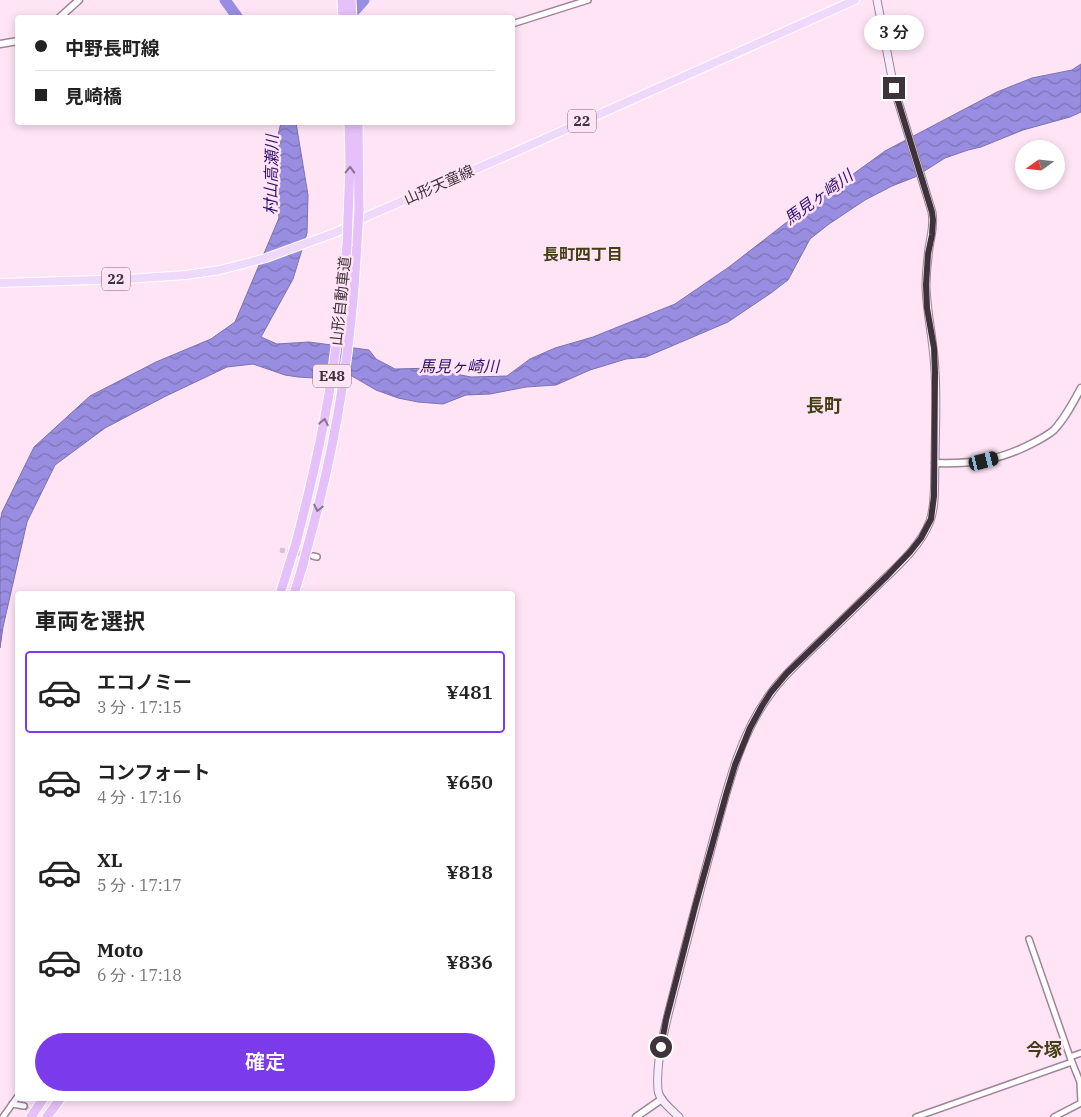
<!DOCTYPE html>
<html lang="ja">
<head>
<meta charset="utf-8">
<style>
  :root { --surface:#fff; --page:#f6f6f6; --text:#222; --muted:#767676; --line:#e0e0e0; --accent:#7c3aed }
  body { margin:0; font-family:"IBM Plex Serif","Noto Sans JP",serif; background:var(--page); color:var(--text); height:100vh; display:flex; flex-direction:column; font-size:19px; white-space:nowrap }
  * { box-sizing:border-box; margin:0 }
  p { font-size:16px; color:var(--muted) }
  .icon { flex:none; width:28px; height:28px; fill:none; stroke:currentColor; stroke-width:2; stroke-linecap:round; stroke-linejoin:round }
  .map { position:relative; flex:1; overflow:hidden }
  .sheet { position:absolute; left:15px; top:591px; width:500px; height:510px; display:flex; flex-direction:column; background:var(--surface); border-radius:5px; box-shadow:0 2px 8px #0003 }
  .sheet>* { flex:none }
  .top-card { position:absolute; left:15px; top:15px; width:500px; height:110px; border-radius:5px; box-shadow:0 2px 8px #0003; display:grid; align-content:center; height:110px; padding:0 20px; background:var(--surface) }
  .needle { width:32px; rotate:255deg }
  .buttons { position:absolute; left:1015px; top:140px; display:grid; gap:10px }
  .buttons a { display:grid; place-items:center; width:50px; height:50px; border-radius:50%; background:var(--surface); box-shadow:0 2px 8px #0003; font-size:25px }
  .end { position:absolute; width:22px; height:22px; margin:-11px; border:6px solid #3f333b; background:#fff; box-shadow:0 0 0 2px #fff }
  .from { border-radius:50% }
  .bubble { position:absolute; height:35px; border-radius:18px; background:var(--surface); box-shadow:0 2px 8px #0003; font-size:16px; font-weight:600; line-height:35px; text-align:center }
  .car { position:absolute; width:15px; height:30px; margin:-15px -8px; border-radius:6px; box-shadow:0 0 4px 1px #0007; background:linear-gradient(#222 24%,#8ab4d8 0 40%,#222 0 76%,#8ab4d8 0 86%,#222 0) }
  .top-card b { display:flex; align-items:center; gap:18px; height:48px; font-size:19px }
  .top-card b+b { border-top:1px solid var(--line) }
  .top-card i { width:12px; height:12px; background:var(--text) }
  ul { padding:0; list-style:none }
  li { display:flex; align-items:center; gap:15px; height:82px; margin:0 10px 8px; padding:0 10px; border:2px solid transparent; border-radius:5px }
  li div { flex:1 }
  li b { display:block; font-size:19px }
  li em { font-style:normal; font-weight:600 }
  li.on { border-color:var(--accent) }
  li>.icon { width:45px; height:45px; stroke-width:1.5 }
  h2 { padding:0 20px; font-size:22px; line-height:60px }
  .button { display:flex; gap:10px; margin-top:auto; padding:10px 20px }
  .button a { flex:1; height:58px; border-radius:30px; background:var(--accent); color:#fff; font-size:20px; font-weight:600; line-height:58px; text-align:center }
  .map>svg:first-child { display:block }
</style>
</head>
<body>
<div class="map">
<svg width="1081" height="1117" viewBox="0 0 1081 1117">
  <defs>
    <pattern id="water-waves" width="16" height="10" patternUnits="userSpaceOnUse" patternTransform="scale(1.25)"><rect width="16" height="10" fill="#988de0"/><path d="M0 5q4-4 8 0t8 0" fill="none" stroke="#7d74b7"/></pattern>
  </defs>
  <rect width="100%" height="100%" fill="#fee4f5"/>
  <path fill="url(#water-waves)" stroke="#7d72ae" d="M1081,64V112L1070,117L1023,130L981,147L968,150L945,158L915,177L892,186L865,200L829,224L810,239L788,280L771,293L728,322L646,357L626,359L590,370L556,385L526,387L490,394L466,395L443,404L418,402L398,398L376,390L352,376L327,374L315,378L298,377L285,375L253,364L227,367L166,396L105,428L55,465L27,522L3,627L0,648V522L2,512L34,447L90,396L156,362L211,339L235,322L279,218L274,151L281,123H296L308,195L307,233L293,279L261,337L277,344L309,342L369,350L376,359L395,369L435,368L451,373L471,377L507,376L530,359L555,348L593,337L675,304L729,267L787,222L885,151L997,92L1032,78L1072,70Z"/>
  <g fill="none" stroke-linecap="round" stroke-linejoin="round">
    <path stroke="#988de0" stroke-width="11" d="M225,0L238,18
      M348,18L364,0"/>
    <path stroke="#d8c1d0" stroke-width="5" stroke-dasharray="5 2.5" stroke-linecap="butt" d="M280,550L308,555
      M24,1106L37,1117"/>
    <g stroke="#a18397" stroke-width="8">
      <path id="minor" d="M512,24L588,0
        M313,556L317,557
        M1029,939L1070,1057L1080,1082L1081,1103L1054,1117
        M1070,1057L1081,1053
        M12,1104L24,1106
        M3,1117L18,1096
        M916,1117L1072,1062"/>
    </g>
    <g stroke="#a18397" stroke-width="9">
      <path id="tertiary" d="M59,18L79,0
        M0,44L18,41
        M935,463C971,464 998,461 1031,444C1039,440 1047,436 1054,430C1065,418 1073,403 1081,388
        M636,1117L662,1099"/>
    </g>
    <g stroke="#a18397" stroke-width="9">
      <path id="secondary" d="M679,1117C671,1109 659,1100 658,1090C657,1080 658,1069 659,1060C663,1028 673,998 680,967C691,925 702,883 713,841C727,790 739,735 771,693C782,677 798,663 812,649C835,627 858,605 880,583C899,565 921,545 930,521C936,504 934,484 935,466C935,435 937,403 935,371C934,343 927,315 926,287C926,277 927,266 928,257C929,240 935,229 932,212L894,88L877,0"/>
    </g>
    <g stroke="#fff" stroke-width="10">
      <path id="primary" d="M0,283L127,279L186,275L220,270L266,258L337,232L368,216L506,156L855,0"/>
    </g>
    <g stroke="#fff" stroke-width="11">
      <path id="motorway" d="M342,0L343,18
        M351,0L352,18
        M358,122L359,210
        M348,217L350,165L349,122
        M296,543C307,501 317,459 325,416C336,360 341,303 347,246
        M308,545C336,446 352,344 357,242
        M280,594L289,565
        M294,594L302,568
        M31,1117L43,1099
        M47,1117L60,1099"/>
    </g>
    <use href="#minor" stroke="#fff" stroke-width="5"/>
    <use href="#tertiary" stroke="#fff" stroke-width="6"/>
    <use href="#secondary" stroke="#f7ecfd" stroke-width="7"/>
    <use href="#primary" stroke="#efd9fb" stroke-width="8"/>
    <use href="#motorway" stroke="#e5c0f9" stroke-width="9"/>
    <g stroke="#fff" stroke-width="11" stroke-linecap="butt">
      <path id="motorway-bridge" d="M357,242L359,210
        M347,246L348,217
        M289,565L296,543
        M302,568L308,545"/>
    </g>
    <use href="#motorway-bridge" stroke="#e5c0f9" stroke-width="9"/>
  </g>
  <defs><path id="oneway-chevron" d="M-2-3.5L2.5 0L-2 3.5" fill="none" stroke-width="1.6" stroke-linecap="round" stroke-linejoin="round" transform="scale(1.25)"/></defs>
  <g stroke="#8a7290">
    <use href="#oneway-chevron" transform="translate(350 170) rotate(-89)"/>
    <use href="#oneway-chevron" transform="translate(324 422) rotate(-79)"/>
    <use href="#oneway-chevron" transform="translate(318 508) rotate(102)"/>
  </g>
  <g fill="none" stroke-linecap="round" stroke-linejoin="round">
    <path stroke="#3f333b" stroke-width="6" d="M661,1047L666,1020L695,907L726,795L735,765L750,728L762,706L771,692L787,673L887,576L910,552L921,538L931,519L934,496L935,372L934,348L927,308L926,285L928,254L932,235L933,220L932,212L894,88"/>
  </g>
  <g text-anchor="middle" stroke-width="5" stroke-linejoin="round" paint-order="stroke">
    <g fill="#fee4f5" stroke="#786873" stroke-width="1">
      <rect x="568" y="109.5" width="28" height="23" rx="4"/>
      <rect x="102" y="267.5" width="28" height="23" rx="4"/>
      <rect x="313" y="364.5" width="38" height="23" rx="4"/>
    </g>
    <g font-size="14" font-weight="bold" fill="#3f333b">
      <text x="582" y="126">22</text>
      <text x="116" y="284">22</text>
      <text x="332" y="381">E48</text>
    </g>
    <g font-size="15" fill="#3f333b" stroke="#fee4f5">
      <text transform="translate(439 185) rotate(-24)" y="5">山形天童線</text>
      <text transform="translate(341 301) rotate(-84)" y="5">山形自動車道</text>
    </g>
    <g font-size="16" font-style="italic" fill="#300f72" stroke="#fee4f5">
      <text transform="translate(271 175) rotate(-89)" y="6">村山高瀬川</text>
      <text transform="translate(818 197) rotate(-36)" y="6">馬見ヶ崎川</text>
      <text x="459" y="372">馬見ヶ崎川</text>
    </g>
    <g font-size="16" font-weight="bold" fill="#423e14" stroke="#fee4f5">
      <text x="583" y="260">長町四丁目</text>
    </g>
    <g font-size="18" font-weight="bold" fill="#423e14" stroke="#fee4f5">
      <text x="824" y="412">長町</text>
      <text x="1044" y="1056">今塚</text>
    </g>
  </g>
</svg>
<div class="buttons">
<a><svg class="needle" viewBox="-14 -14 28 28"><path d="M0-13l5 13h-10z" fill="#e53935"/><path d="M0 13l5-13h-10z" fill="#767676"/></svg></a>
</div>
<i class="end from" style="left:661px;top:1047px"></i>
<i class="end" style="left:894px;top:88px"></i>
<div class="bubble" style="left:864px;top:15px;width:60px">3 分</div>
<i class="car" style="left:984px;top:461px;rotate:76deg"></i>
<div class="top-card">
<b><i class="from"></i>中野長町線</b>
<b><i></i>見崎橋</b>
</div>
<section class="sheet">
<h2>車両を選択</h2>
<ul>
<li class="on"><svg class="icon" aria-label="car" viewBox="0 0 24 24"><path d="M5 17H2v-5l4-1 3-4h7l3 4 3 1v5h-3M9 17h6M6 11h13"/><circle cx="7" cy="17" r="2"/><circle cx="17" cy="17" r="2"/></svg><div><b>エコノミー</b><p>3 分 · 17:15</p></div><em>¥481</em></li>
<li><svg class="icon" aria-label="car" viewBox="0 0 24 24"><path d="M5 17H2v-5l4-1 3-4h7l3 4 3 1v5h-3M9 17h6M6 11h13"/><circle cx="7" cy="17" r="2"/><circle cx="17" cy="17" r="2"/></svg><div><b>コンフォート</b><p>4 分 · 17:16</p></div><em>¥650</em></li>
<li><svg class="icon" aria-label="car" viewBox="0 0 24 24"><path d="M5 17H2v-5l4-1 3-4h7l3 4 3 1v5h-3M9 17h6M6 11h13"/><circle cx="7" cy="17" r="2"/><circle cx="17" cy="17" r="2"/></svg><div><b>XL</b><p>5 分 · 17:17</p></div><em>¥818</em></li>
<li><svg class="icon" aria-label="car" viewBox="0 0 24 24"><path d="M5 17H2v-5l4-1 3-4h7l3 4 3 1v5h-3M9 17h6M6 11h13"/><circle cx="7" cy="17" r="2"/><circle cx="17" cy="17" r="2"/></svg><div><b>Moto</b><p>6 分 · 17:18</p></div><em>¥836</em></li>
</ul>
<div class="button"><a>確定</a></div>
</section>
</div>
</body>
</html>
